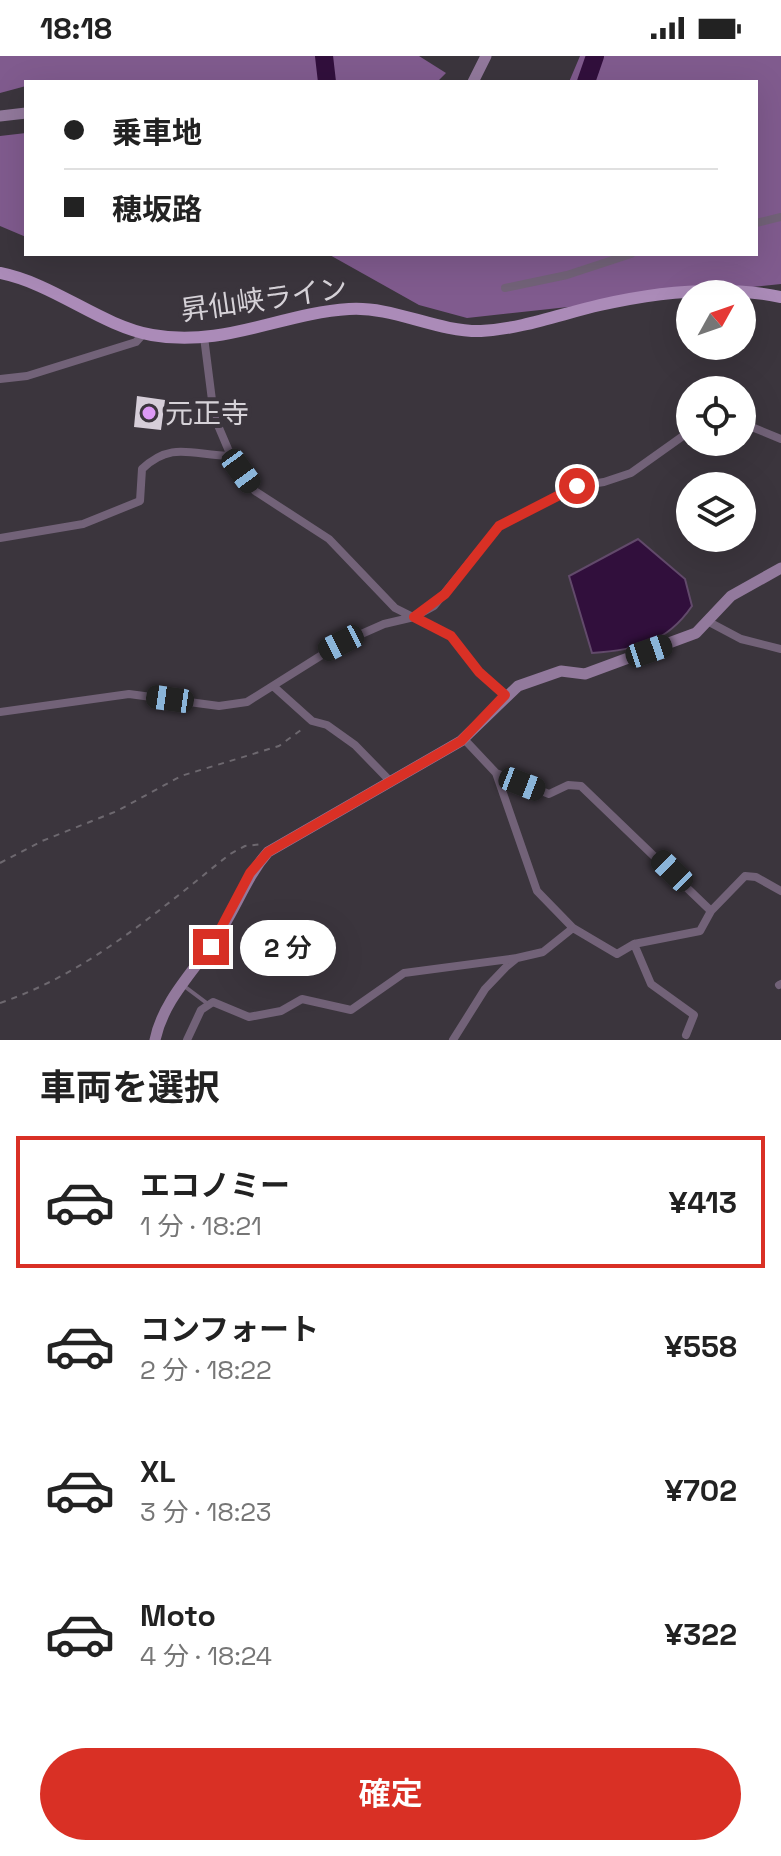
<!DOCTYPE html>
<html lang="ja">
<head>
<meta charset="utf-8">
<style>
  :root { --surface:#fff; --page:#f6f6f6; --text:#222; --muted:#767676; --line:#e0e0e0; --accent:#d93025 }
  body { margin:0; font-family:"Space Grotesk","Noto Sans JP",sans-serif; background:var(--page); color:var(--text); height:100vh; display:flex; flex-direction:column; font-size:30px; white-space:nowrap }
  * { box-sizing:border-box; margin:0 }
  p { font-size:26px; color:var(--muted) }
  .icon { flex:none; width:44px; height:44px; fill:none; stroke:currentColor; stroke-width:2; stroke-linecap:round; stroke-linejoin:round }
  .map { position:relative; height:984px; overflow:hidden }
  .panel { display:flex; flex-direction:column; background:var(--surface); flex:1 }
  .panel>* { flex:none }
  .banner { position:absolute; left:24px; top:24px; width:734px; height:176px; border-radius:0px; box-shadow:0 8px 32px #0002; display:grid; align-content:center; height:176px; padding:0 40px; background:var(--surface) }
  .needle { width:52px; rotate:50deg }
  .tools { position:absolute; left:676px; top:224px; display:grid; gap:16px }
  .tools a { display:grid; place-items:center; width:80px; height:80px; border-radius:50%; background:var(--surface); box-shadow:0 8px 32px #0002; font-size:40px }
  .end { position:absolute; width:36px; height:36px; margin:-18px; border:10px solid #d93025; background:#fff; box-shadow:0 0 0 4px #fff }
  .from { border-radius:50% }
  .bubble { position:absolute; height:56px; border-radius:28px; background:var(--surface); box-shadow:0 8px 32px #0002; font-size:26px; font-weight:600; line-height:56px; text-align:center }
  .car { position:absolute; width:24px; height:48px; margin:-24px -12px; border-radius:10px; box-shadow:0 0 6px 2px #0007; background:linear-gradient(#222 24%,#8ab4d8 0 40%,#222 0 76%,#8ab4d8 0 86%,#222 0) }
  .banner b { display:flex; align-items:center; gap:28px; height:76px; font-size:30px }
  .banner b+b { border-top:2px solid var(--line) }
  .banner i { width:20px; height:20px; background:var(--text) }
  ul { padding:0; list-style:none }
  li { display:flex; align-items:center; gap:24px; height:132px; margin:0 16px 12px; padding:0 24px; border:4px solid transparent; border-radius:0px }
  li div { flex:1 }
  li b { display:block; font-size:30px }
  li em { font-style:normal; font-weight:600 }
  li.on { border-color:var(--accent) }
  li>.icon { width:72px; height:72px; stroke-width:1.5 }
  h2 { padding:0 40px; font-size:36px; line-height:96px }
  .button { display:flex; gap:16px; margin-top:auto; padding:16px 40px }
  .button a { flex:1; height:92px; border-radius:48px; background:var(--accent); color:#fff; font-size:32px; font-weight:600; line-height:92px; text-align:center }
  .status { display:flex; justify-content:space-between; align-items:center; height:56px; padding:0 40px; background:var(--surface); direction:ltr }
  .status svg { height:22px; fill:currentColor }
  .map>svg:first-child { display:block }
</style>
</head>
<body>
<div class="status"><b>18:18</b><svg viewBox="0 0 49 12"><path d="M0 12V9h3v3zM5 12V6h3v6zM10 12V3h3v9zM15 12V0h3v12zM26 1h20v11H26zM47 4h2v5h-2z"/></svg></div>
<div class="map">
<svg width="781" height="984" viewBox="0 0 781 984">
  <rect width="100%" height="100%" fill="#3b353d"/>
  <path fill="#805b8e" d="M0,0H419L446,17L437,26H26V30L0,37Z
    M580,0H781V228L467,262L419,249L328,198H756V26H569Z
    M26,77V181L0,170V80Z"/>
  <path fill="#310f3c" stroke="#624a6b" stroke-width="2" d="M638,483L685,523L692,550C666,588 635,594 592,597L569,520Z"/>
  <g fill="none" stroke-linecap="round" stroke-linejoin="round">
    <path stroke="#310f3c" stroke-width="18" d="M324,0L327,26
      M586,26L595,0"/>
  </g>
  <path fill="#d6ced9" d="M137,340L165,344L161,374L134,371Z"/>
  <g fill="none" stroke-linecap="round" stroke-linejoin="round">
    <path stroke="#6d686f" stroke-width="2" stroke-dasharray="6 6" stroke-linecap="butt" d="M0,807L42,785L117,755L181,720L279,690L305,671
      M0,947C88,917 158,855 230,798L245,790L263,788"/>
    <path stroke="#726278" stroke-width="4" d="M184,930L208,948"/>
    <path stroke="#726278" stroke-width="8" d="M756,167L781,161
      M505,232L567,219L631,198
      M204,281L214,360L231,400L255,435L329,483L395,552L451,580L479,616L505,639
      M0,323L27,320L136,286L144,277
      M742,367L781,383
      M0,482L83,468L140,445L142,413C172,384 194,400 231,400
      M709,566L741,583L781,593
      M273,630L312,665L327,669L355,689L390,725
      M0,656L129,638L219,650L247,646L341,587L384,568L414,561L434,550L499,470L577,430L604,426L631,417L690,375
      M464,683L496,717L537,835L573,872L617,898L634,888L700,875L711,855L745,820L756,821L781,835
      M496,717L549,738L568,729L581,730L711,855
      M634,888L651,928L694,959L686,979
      M779,929L781,928
      M187,984L201,954L213,946L249,961L281,955L302,943L351,954L404,917L517,902
      M453,984L485,933L506,911L517,902L543,896L573,872"/>
    <path stroke="#92799c" stroke-width="11" d="M473,26L486,0
      M0,60L26,57
      M155,984C164,940 201,909 223,871C239,845 248,819 268,796L461,685L518,630L561,615L585,618L696,577L731,540L781,512"/>
    <path stroke="#ab8bb8" stroke-width="12" d="M0,217C55,228 99,269 152,279C223,292 282,257 349,253C394,250 436,276 481,275C521,273 561,258 600,249C657,236 723,229 781,241"/>
  </g>
  <g fill="none" stroke-linecap="round" stroke-linejoin="round">
    <path stroke="#d93025" stroke-width="10" d="M211,891L250,817L268,796L461,685L505,639L479,616L451,580L414,561L445,538L499,470L577,430"/>
  </g>
  <circle fill="#dc99f5" stroke="#3b353d" stroke-width="3" cx="149" cy="357" r="8"/>
  <g text-anchor="middle" stroke-width="8" stroke-linejoin="round" paint-order="stroke">
    <g font-size="28" fill="#d6d2d8" stroke="#3b353d">
      <text transform="translate(264 243) rotate(-8)" y="10">昇仙峡ライン</text>
    </g>
    <g font-size="28" fill="#d6d2d8" stroke="#3b353d" text-anchor="start">
      <text x="165" y="367">元正寺</text>
    </g>
  </g>
</svg>
<div class="tools">
<a><svg class="needle" viewBox="-14 -14 28 28"><path d="M0-13l5 13h-10z" fill="#e53935"/><path d="M0 13l5-13h-10z" fill="#767676"/></svg></a>
<a><svg class="icon" aria-label="locate" viewBox="0 0 24 24"><circle cx="12" cy="12" r="6"/><path d="M12 2v4M12 18v4M2 12h4M18 12h4"/></svg></a>
<a><svg class="icon" aria-label="layers" viewBox="0 0 24 24"><path d="M12 4l9 5-9 5-9-5zM3 14l9 5 9-5"/></svg></a>
</div>
<i class="end from" style="left:577px;top:430px"></i>
<i class="end" style="left:211px;top:891px"></i>
<div class="bubble" style="left:240px;top:864px;width:96px">2 分</div>
<i class="car" style="left:241px;top:415px;rotate:144deg"></i>
<i class="car" style="left:341px;top:587px;rotate:243deg"></i>
<i class="car" style="left:649px;top:595px;rotate:71deg"></i>
<i class="car" style="left:170px;top:643px;rotate:278deg"></i>
<i class="car" style="left:522px;top:728px;rotate:111deg"></i>
<i class="car" style="left:672px;top:815px;rotate:314deg"></i>
<div class="banner">
<b><i class="from"></i>乗車地</b>
<b><i></i>穂坂路</b>
</div>
</div>
<section class="panel">
<h2>車両を選択</h2>
<ul>
<li class="on"><svg class="icon" aria-label="car" viewBox="0 0 24 24"><path d="M5 17H2v-5l4-1 3-4h7l3 4 3 1v5h-3M9 17h6M6 11h13"/><circle cx="7" cy="17" r="2"/><circle cx="17" cy="17" r="2"/></svg><div><b>エコノミー</b><p>1 分 · 18:21</p></div><em>¥413</em></li>
<li><svg class="icon" aria-label="car" viewBox="0 0 24 24"><path d="M5 17H2v-5l4-1 3-4h7l3 4 3 1v5h-3M9 17h6M6 11h13"/><circle cx="7" cy="17" r="2"/><circle cx="17" cy="17" r="2"/></svg><div><b>コンフォート</b><p>2 分 · 18:22</p></div><em>¥558</em></li>
<li><svg class="icon" aria-label="car" viewBox="0 0 24 24"><path d="M5 17H2v-5l4-1 3-4h7l3 4 3 1v5h-3M9 17h6M6 11h13"/><circle cx="7" cy="17" r="2"/><circle cx="17" cy="17" r="2"/></svg><div><b>XL</b><p>3 分 · 18:23</p></div><em>¥702</em></li>
<li><svg class="icon" aria-label="car" viewBox="0 0 24 24"><path d="M5 17H2v-5l4-1 3-4h7l3 4 3 1v5h-3M9 17h6M6 11h13"/><circle cx="7" cy="17" r="2"/><circle cx="17" cy="17" r="2"/></svg><div><b>Moto</b><p>4 分 · 18:24</p></div><em>¥322</em></li>
</ul>
<div class="button"><a>確定</a></div>
</section>
</body>
</html>
